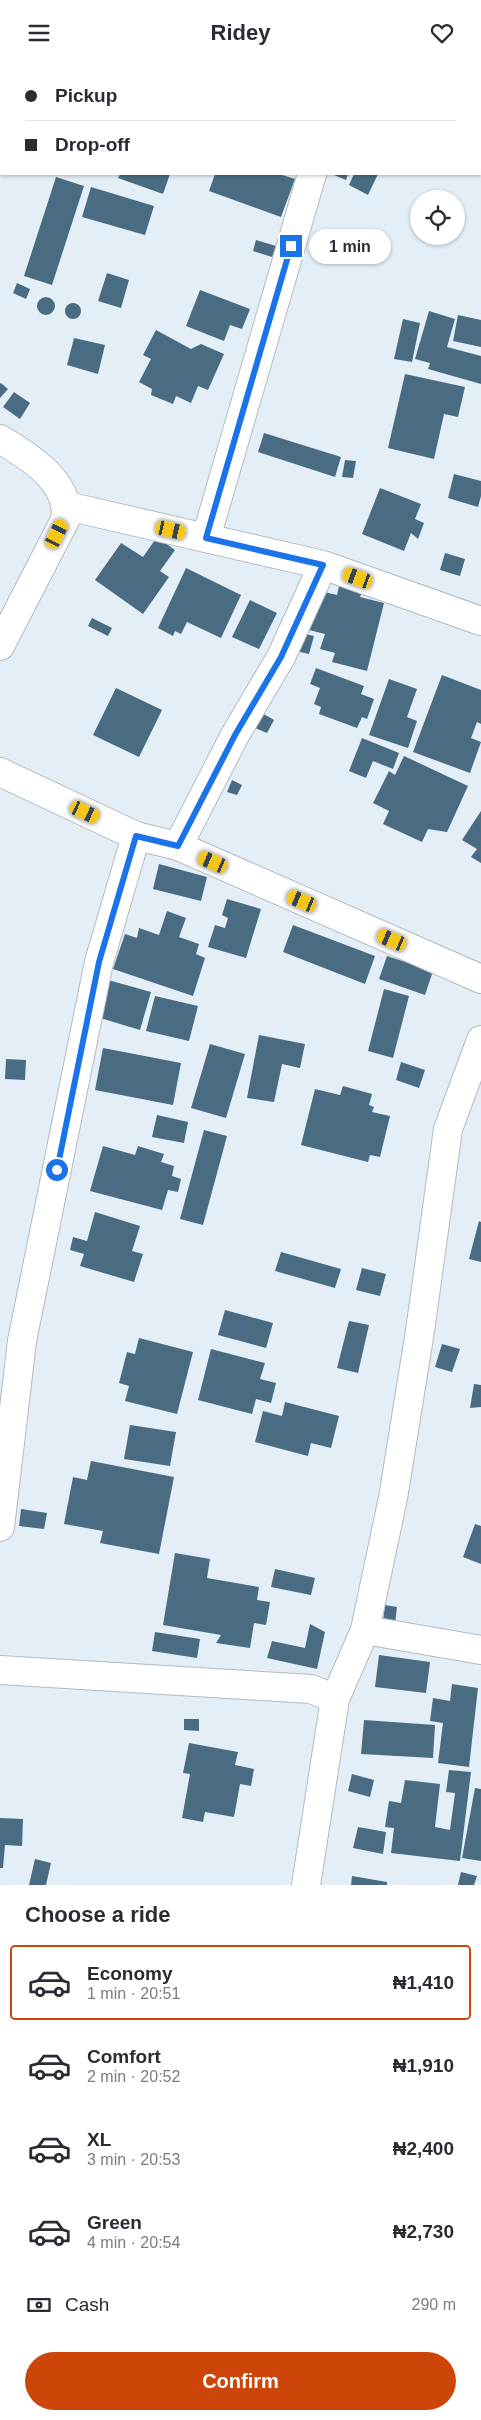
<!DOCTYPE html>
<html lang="en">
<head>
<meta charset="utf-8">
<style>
  :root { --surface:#fff; --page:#f2f2f3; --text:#2b2b33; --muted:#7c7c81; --line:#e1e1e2; --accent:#cc460a }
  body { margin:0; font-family:Arial,sans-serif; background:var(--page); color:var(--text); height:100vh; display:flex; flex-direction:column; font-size:19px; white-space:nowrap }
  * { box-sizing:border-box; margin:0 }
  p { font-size:16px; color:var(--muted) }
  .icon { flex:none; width:28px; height:28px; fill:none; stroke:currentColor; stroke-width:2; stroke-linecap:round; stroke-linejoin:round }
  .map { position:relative; height:1820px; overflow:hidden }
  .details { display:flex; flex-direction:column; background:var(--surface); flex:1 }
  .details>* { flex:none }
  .hud { position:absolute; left:0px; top:0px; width:481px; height:110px; box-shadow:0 1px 4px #0004; display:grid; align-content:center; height:110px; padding:0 25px; background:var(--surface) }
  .tools { position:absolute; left:410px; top:125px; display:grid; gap:10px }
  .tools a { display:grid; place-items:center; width:55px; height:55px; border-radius:50%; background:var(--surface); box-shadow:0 1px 4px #0004; font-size:25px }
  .end { position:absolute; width:22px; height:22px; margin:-11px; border:6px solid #1a73e8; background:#fff; box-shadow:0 0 0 2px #fff }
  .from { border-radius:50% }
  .bubble { position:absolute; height:35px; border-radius:18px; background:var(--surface); box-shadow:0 1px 4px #0004; font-size:16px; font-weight:700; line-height:35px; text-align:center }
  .car { position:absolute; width:15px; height:30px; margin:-15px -8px; border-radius:6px; box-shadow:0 0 4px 1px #0007; background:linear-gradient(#f5c518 24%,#345 0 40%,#f5c518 0 76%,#345 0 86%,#f5c518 0) }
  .hud b { display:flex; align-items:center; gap:18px; height:48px; font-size:19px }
  .hud b+b { border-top:1px solid var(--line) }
  .hud i { width:12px; height:12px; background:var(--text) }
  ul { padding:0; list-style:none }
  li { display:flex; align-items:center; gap:15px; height:75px; margin:0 10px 8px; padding:0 15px; border:2px solid transparent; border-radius:5px }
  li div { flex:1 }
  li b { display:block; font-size:19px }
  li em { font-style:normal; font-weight:700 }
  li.selected { border-color:var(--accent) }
  li>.icon { width:45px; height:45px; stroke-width:1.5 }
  h2 { padding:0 25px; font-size:22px; line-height:60px }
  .pay { display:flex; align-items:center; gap:12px; height:55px; padding:0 25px; font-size:19px }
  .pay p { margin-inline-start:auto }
  .action { display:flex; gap:10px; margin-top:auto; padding:10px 25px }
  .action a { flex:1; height:58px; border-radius:30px; background:var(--accent); color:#fff; font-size:20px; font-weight:700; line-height:58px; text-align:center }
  header { display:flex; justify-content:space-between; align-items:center; height:65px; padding:0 25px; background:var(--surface); font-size:22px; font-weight:700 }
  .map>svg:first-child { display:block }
</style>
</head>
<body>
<header><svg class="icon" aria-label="menu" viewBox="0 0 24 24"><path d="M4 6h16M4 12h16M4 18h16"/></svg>Ridey<svg class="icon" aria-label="heart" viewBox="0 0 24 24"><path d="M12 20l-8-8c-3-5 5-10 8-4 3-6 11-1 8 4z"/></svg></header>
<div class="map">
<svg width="481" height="1820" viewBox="0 0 481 1820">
  <rect width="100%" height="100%" fill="#e3eef6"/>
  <path fill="#496c82" d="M120,109H170L163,129L118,113Z
    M215,109H279L295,114L281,152L209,126Z
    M335,109H348L346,115L334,110Z
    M354,109H378L368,130L349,120Z
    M56,112L84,121L52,220L24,211Z
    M91,122L154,141L145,170L82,152Z
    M256,175L276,181L272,192L253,186Z
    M107,208L129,215L121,243L98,236Z
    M17,218L30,224L26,234L13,228Z
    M200,225L250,244L242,264L230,260L224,276L186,261Z
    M37 241a9 9 0 1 1 18 0a9 9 0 1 1-18 0Z
    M65 246a8 8 0 1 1 16 0a8 8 0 1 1-16 0Z
    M429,246L455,254L447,282L481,291V319L428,304L430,298L415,294Z
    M458,250L481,255V282L453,276Z
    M403,254L420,258L412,297L394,294Z
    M156,265L191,284L201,279L224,289L208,325L198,321L191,338L176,331L173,339L151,330L152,324L139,317L151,294L143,290Z
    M74,273L105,280L98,309L67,300Z
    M405,309L465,322L458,352L444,349L434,394L388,383Z
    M1,318L8,324L0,333V319Z
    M14,327L30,338L20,354L3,342Z
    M264,368L341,392L335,412L258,387Z
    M345,395L356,396L353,413L342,412Z
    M454,409L481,416V431L478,442L448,433Z
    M380,423L421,439L415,454L424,458L418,474L411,468L404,486L362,469Z
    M157,472L175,485L160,506L169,512L143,549L95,515L121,478L143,492Z
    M445,488L465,494L460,511L440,505Z
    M186,503L241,530L221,573L187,557L181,569L175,566L173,571L158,563Z
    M339,521L362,527L360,532L384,538L367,606L332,597L335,588L320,584L325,569L309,565L320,526L337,530Z
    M250,535L277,548L259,584L232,572Z
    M92,553L112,563L108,571L88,561Z
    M301,568L314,571L309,589L296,586Z
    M316,603L364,621L361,629L374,634L367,654L362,652L357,663L319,649L321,642L314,639L320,623L310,619Z
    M442,610L481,625V659L477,657L471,673L481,677L470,708L413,687Z
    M389,614L417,624L407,652L417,656L408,683L369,670Z
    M116,623L162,645L139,692L93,670Z
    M262,648L274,655L267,668L255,663Z
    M362,673L399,688L393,704L373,696L366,713L349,706Z
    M404,691L468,721L447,767L428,764L422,777L383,759L389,746L373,738L389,706L395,710Z
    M232,715L242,720L237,730L227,727Z
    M481,746V798L471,792L477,784L462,775Z
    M159,799L207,812L201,836L153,824Z
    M227,834L261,844L246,893L208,882L215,860L225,863L228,853L222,850Z
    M167,846L186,853L179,872L199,879L196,889L205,893L193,931L113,904L125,869L137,873L139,863L159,870Z
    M293,860L375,891L365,919L283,887Z
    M387,891L433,906L425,930L379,914Z
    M108,915L151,927L140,965L97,952Z
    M384,924L409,931L393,993L368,986Z
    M155,931L198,941L189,976L146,966Z
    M259,970L305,979L300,1003L282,999L274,1037L247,1033Z
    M210,979L245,989L226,1053L191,1043Z
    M103,983L181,998L173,1040L95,1025Z
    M6,994L26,995L25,1015L5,1014Z
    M401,997L425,1005L419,1023L396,1015Z
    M343,1021L372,1029L369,1040L374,1042L372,1047L390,1051L380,1092L370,1090L368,1097L301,1080L315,1024L340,1030Z
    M157,1050L188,1057L184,1078L152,1072Z
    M204,1065L227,1071L203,1160L180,1154Z
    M103,1081L135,1090L138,1081L164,1089L161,1097L174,1101L172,1111L181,1114L178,1127L168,1125L162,1145L90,1126Z
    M95,1147L140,1161L132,1186L143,1189L134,1217L80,1201L84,1189L70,1185L73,1172L87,1176Z
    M479,1156L481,1157V1197L469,1194Z
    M281,1187L341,1204L335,1223L275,1206Z
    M362,1203L386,1209L380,1231L356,1225Z
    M225,1245L273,1258L266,1283L218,1270Z
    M349,1256L369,1260L358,1308L337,1303Z
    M139,1273L193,1287L177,1349L125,1336L129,1321L119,1318L127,1287L135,1289Z
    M442,1279L460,1284L452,1307L435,1302Z
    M211,1284L265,1298L260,1314L276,1318L271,1338L256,1334L252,1349L198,1335Z
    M474,1319L481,1320V1342L470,1343Z
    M285,1337L339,1351L331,1383L311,1378L308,1391L255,1377L263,1346L282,1351Z
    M130,1360L176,1367L170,1401L124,1394Z
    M91,1396L174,1412L159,1489L100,1478L103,1466L64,1459L73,1412L87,1415Z
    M21,1444L47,1448L44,1464L19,1461Z
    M475,1459L481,1461V1499L463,1492Z
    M175,1488L210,1494L207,1513L259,1522L257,1535L270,1537L266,1560L254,1558L250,1583L216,1578L221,1570L163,1560Z
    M275,1504L315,1513L311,1530L271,1522Z
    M385,1540L397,1542L395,1559L383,1557Z
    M310,1559L325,1567L317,1604L267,1593L272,1576L305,1583Z
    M155,1567L200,1574L197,1593L152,1586Z
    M379,1590L430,1597L426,1628L375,1622Z
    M452,1619L478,1623L469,1702L438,1698L443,1658L430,1656L433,1633L450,1636Z
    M184,1654H199V1666L184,1665Z
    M364,1655L435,1660L433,1693L361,1689Z
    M189,1678L238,1687L235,1700L254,1704L251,1721L240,1719L234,1752L205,1747L203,1757L182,1753L190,1709L183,1708Z
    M449,1705L471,1707L460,1796L391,1788L394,1763L385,1762L389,1736L401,1738L405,1715L440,1719L435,1762L450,1765L455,1728L446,1727Z
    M352,1709L374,1715L370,1732L348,1726Z
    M475,1723L481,1724V1796L462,1793Z
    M0,1753L23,1754L22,1781L5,1780L3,1803H0Z
    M358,1762L386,1767L383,1789L353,1783Z
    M35,1794L51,1798L46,1820H29Z
    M461,1807L477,1811L474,1820H458Z
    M352,1811L387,1817V1820H351Z"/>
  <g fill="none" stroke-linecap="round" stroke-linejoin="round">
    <g stroke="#b1bbc3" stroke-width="30">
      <path id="minor" d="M91,0L95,1
        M306,1V0
        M0,374C28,391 72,417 65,455L0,581
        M67,441L323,500
        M206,473L312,109
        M178,781L235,670L281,592L323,500L481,556
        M0,1462L22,1276L99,897L136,771
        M365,1565L481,1585
        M0,1605L311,1624L335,1634
        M306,1820L335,1634L365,1565L393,1433L420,1266L448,1064L481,975"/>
    </g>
    <g stroke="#b1bbc3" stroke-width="30">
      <path id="tertiary" d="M0,707L136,771L178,781L481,914"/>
    </g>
    <use href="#minor" stroke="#fff" stroke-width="28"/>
    <use href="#tertiary" stroke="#fff" stroke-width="28"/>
  </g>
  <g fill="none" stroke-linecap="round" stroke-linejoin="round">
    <path stroke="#1a73e8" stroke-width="6" d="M57,1105L99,897L136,771L178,781L235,670L281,592L323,500L206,473L291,181"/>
  </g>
</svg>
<div class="tools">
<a><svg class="icon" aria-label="locate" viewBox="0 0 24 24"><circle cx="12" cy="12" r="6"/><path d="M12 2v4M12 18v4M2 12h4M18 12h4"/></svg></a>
</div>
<i class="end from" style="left:57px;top:1105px"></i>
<i class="end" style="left:291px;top:181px"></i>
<div class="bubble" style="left:309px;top:164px;width:82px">1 min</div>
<i class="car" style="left:171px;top:465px;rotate:103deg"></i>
<i class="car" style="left:57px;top:469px;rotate:27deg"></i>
<i class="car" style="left:358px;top:513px;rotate:290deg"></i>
<i class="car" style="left:85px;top:747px;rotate:115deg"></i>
<i class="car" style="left:213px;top:797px;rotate:293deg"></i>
<i class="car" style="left:302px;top:836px;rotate:293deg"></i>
<i class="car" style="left:392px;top:875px;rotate:293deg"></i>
<div class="hud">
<b><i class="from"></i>Pickup</b>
<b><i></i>Drop-off</b>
</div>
</div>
<section class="details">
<h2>Choose a ride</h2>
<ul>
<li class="selected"><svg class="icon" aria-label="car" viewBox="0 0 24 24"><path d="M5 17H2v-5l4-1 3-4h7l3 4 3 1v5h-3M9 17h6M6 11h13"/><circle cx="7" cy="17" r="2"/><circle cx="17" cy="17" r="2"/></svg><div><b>Economy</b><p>1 min · 20:51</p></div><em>₦1,410</em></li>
<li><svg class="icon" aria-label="car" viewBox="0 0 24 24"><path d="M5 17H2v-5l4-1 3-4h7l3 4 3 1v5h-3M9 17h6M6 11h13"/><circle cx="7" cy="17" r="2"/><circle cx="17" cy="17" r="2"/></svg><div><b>Comfort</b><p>2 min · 20:52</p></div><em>₦1,910</em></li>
<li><svg class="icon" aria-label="car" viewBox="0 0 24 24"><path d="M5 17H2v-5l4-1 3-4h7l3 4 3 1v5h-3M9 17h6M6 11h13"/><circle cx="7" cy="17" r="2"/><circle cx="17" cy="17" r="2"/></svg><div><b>XL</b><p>3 min · 20:53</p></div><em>₦2,400</em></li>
<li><svg class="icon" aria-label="car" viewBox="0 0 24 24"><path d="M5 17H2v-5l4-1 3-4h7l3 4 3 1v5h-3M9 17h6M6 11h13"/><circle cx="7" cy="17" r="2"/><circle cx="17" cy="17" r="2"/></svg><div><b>Green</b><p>4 min · 20:54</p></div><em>₦2,730</em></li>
</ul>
<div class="pay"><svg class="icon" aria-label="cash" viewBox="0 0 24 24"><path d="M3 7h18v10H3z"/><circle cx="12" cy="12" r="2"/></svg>Cash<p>290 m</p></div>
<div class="action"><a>Confirm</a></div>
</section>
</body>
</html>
